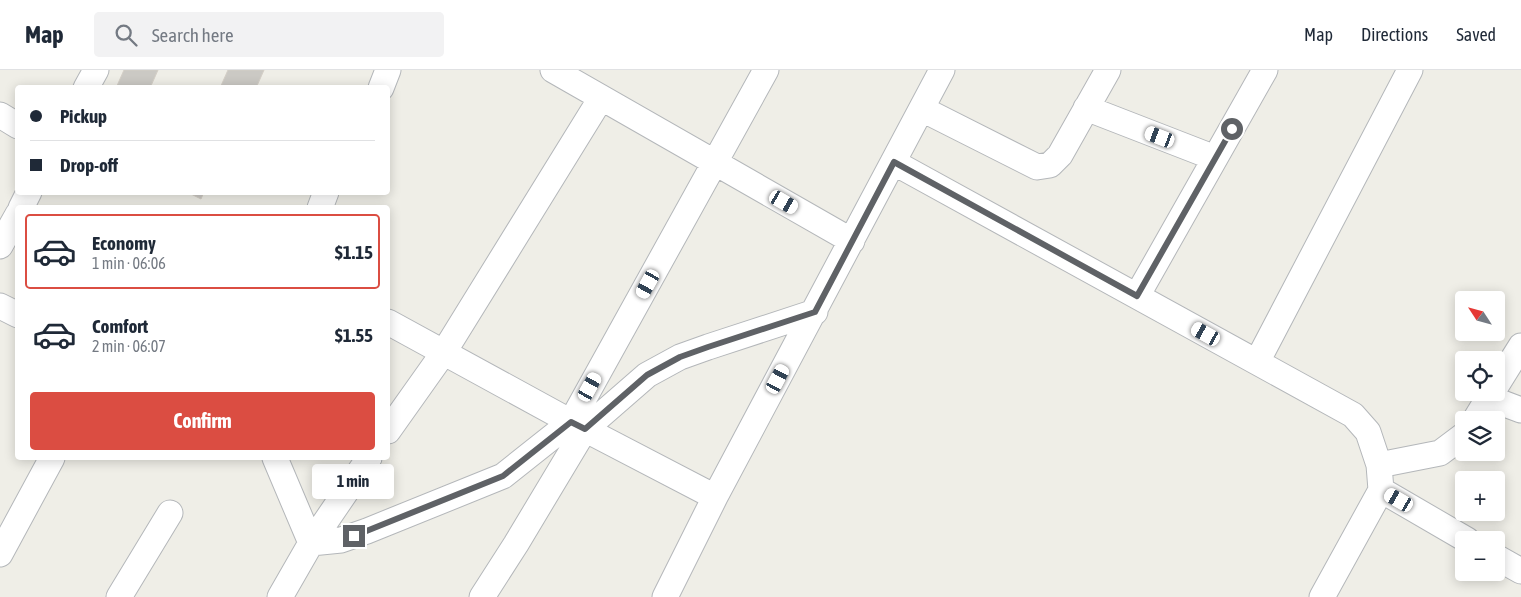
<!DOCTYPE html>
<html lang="en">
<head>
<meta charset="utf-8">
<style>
  :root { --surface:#fff; --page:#f2f2f3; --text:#1f2937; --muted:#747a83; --line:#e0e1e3; --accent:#db4d42 }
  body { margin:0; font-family:"Asap Condensed",sans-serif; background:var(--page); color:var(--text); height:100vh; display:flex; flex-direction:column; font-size:19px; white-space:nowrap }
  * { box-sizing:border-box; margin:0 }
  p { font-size:16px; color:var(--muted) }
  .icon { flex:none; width:28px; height:28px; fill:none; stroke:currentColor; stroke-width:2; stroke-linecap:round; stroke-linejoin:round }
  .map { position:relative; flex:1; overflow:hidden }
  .drawer { position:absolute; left:15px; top:135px; width:375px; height:255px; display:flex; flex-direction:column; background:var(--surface); border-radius:5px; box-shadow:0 2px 12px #0003 }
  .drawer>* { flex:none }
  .banner { position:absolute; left:15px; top:15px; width:375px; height:110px; border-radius:5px; box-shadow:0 2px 12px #0003; display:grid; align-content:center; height:110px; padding:0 15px; background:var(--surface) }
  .needle { width:32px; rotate:306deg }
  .buttons { position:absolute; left:1455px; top:221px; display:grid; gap:10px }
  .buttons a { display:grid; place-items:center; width:50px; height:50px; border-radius:5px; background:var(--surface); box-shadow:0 2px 12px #0003; font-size:25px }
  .end { position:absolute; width:22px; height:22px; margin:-11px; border:6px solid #5f6266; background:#fff; box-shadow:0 0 0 2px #fff }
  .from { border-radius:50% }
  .bubble { position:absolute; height:35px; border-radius:5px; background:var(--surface); box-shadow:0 2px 12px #0003; font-size:16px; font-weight:700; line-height:35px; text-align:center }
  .car { position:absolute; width:15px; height:30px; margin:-15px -8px; border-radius:6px; box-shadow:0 0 4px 1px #0007; background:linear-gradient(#fff 24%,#345 0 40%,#fff 0 76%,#345 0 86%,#fff 0) }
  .banner b { display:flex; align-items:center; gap:18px; height:48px; font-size:19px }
  .banner b+b { border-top:1px solid var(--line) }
  .banner i { width:12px; height:12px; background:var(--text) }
  ul { padding:9px 0 0; list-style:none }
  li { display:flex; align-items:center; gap:15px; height:75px; margin:0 10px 8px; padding:0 5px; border:2px solid transparent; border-radius:5px }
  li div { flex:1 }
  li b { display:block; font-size:19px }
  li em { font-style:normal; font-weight:700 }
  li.on { border-color:var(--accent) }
  li>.icon { width:45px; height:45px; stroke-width:1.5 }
  .action { display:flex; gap:10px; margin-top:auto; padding:10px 15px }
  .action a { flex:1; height:58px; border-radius:5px; background:var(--accent); color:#fff; font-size:20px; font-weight:700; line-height:58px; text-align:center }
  header { display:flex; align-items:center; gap:30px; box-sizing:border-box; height:70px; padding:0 25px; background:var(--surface); border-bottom:1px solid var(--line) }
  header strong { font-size:24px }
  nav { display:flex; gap:28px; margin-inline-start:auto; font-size:18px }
  .search { width:350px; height:45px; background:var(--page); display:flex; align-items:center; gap:12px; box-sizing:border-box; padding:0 18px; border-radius:5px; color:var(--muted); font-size:19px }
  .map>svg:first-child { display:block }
</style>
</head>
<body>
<header>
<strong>Map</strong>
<div class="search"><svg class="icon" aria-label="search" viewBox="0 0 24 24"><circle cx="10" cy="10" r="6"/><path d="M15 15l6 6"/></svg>Search here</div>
<nav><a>Map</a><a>Directions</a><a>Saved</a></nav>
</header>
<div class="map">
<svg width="1521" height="527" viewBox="0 0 1521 527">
  <rect width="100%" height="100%" fill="#efeee7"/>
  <path fill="#cbc9c4" stroke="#d4cfc6" d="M124,0H158L150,18H116Z
    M228,0H264L256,18H220Z
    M187,122H204L201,129Z"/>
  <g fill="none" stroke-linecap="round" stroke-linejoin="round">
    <g stroke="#b4b7ba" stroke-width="27">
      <path id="minor" d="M553,0L852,171
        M86,18L96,0
        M381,18L388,0
        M1086,38L1215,88
        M922,39L1037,97L1050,95L1060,85L1108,0
        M0,45L18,56
        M893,92L1353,345L1368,362L1379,395L1381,420L1322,527
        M21,138L29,122
        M320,138L326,122
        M0,176L18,144
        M1137,226L1265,0
        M0,236L18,245
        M388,252L571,352L715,427
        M1257,292L1410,0
        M1496,316L1521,276
        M1489,328L1521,340
        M1475,350L1492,322
        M388,361L444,282L601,28
        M275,388L311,473
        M1379,395L1440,383L1464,365
        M1381,420L1467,470
        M311,473L341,470L367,461L503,406L571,352L766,0
        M0,484L52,388
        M1496,487L1521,501
        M119,527L170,443
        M280,527L311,473L369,388
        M482,527L516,474L585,359L647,305L680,287L708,277L815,242
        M665,527L715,427L942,0"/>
    </g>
    <use href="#minor" stroke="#fff" stroke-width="25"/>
  </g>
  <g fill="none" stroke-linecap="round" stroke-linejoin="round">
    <path stroke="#5f6266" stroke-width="6" d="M354,466L503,406L571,352L585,359L647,305L680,287L708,277L815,242L894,92L1137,226L1232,59"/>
  </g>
</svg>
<div class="buttons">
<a><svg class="needle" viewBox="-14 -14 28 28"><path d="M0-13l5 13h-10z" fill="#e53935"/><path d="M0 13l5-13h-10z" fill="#747a83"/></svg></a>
<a><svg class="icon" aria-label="locate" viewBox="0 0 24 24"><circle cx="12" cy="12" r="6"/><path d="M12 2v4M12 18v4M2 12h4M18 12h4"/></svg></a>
<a><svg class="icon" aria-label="layers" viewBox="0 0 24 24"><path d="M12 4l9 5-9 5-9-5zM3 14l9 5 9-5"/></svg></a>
<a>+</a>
<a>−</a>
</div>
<i class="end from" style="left:1232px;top:59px"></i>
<i class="end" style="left:354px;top:466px"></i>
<div class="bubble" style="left:312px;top:394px;width:82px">1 min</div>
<i class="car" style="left:1160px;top:67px;rotate:291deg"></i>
<i class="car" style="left:784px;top:132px;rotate:120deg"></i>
<i class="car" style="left:648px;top:214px;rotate:209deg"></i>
<i class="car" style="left:1206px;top:264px;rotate:299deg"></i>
<i class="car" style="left:778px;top:309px;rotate:28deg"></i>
<i class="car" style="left:590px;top:317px;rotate:29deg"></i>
<i class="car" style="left:1399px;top:430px;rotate:300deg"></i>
<div class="banner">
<b><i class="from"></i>Pickup</b>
<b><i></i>Drop-off</b>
</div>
<section class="drawer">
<ul>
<li class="on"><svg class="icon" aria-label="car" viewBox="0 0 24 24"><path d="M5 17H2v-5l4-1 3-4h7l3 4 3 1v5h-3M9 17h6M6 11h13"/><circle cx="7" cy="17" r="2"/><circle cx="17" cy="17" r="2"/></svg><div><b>Economy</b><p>1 min · 06:06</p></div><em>$1.15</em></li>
<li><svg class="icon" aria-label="car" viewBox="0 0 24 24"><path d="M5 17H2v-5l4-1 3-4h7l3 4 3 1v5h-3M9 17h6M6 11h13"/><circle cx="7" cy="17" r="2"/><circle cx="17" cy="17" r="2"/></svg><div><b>Comfort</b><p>2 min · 06:07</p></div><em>$1.55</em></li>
</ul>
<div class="action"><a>Confirm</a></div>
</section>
</div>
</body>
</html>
